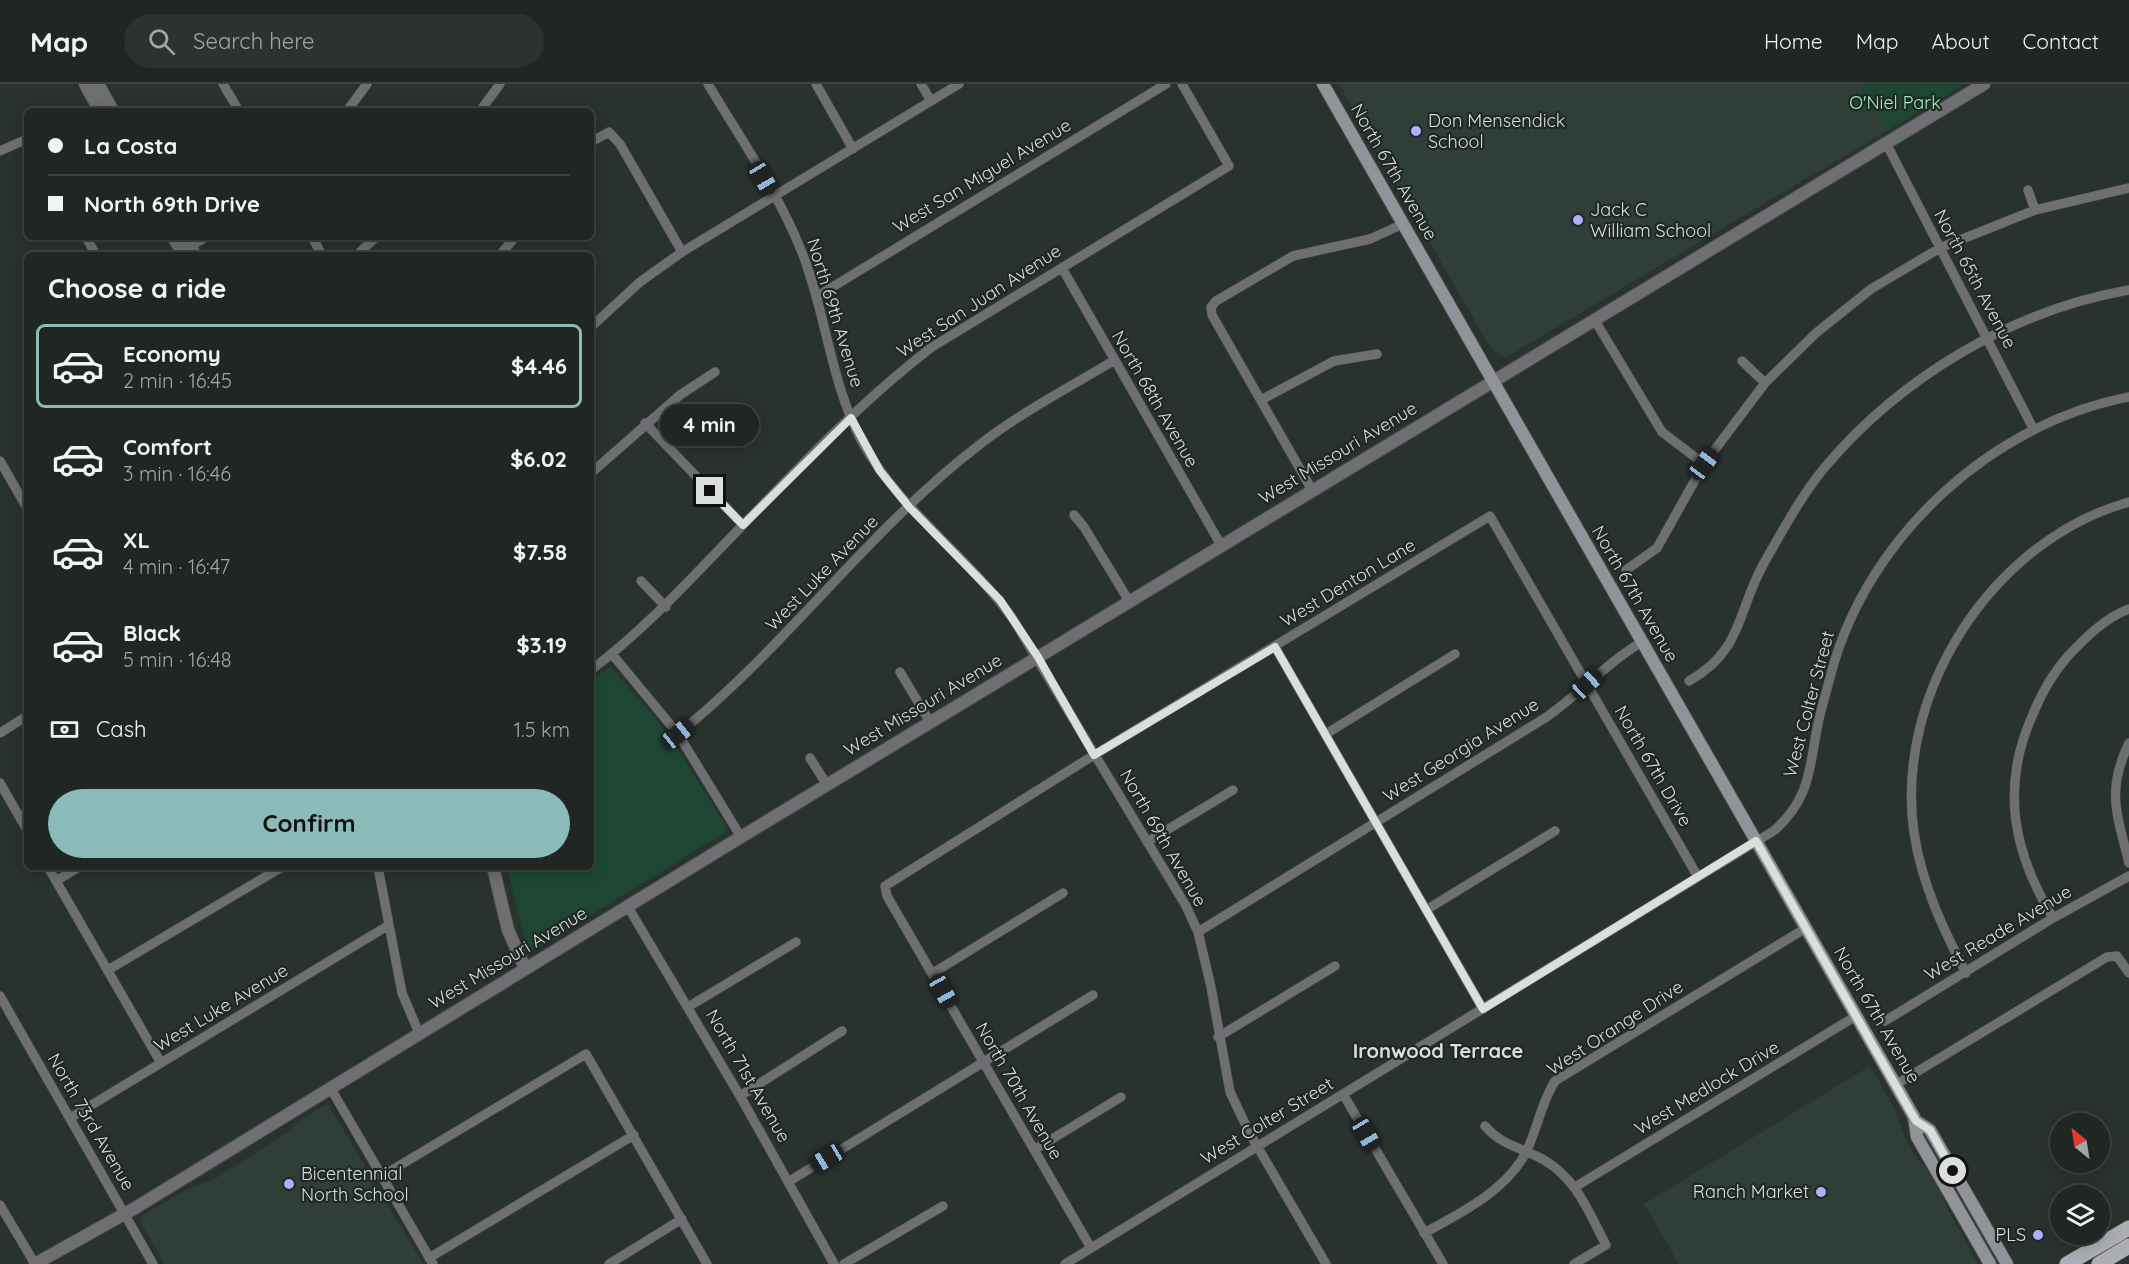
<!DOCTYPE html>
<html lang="en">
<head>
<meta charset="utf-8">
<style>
  :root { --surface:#202622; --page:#2d322f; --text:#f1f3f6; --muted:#a2a5a5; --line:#3d4340; --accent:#8bbbb9 }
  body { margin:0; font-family:Quicksand,sans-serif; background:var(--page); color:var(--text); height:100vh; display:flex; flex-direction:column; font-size:22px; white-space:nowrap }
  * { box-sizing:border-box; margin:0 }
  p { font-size:20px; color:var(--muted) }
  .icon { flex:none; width:33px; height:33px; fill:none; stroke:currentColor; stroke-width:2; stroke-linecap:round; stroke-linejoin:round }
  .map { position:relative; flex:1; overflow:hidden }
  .sheet { position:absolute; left:24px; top:168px; width:570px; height:618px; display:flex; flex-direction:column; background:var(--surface); border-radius:9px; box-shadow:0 3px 15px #0003,0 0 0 2px var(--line) }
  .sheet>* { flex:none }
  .hud { position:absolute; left:24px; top:24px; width:570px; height:132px; border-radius:9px; box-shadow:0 3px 15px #0003,0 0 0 2px var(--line); display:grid; align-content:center; height:132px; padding:0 24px; background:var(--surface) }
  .needle { width:39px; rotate:330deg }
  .fabs { position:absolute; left:2050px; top:1029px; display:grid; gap:12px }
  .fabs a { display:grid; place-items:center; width:60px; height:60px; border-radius:50%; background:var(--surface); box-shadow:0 3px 15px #0003,0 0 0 2px var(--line); font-size:30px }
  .end { position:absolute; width:27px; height:27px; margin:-14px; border:8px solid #dadfdc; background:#111; box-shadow:0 0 0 3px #111 }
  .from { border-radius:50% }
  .bubble { position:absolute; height:42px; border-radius:21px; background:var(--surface); box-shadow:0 3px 15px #0003,0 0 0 2px var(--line); font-size:20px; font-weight:800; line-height:42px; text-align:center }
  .car { position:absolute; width:18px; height:36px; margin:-18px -9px; border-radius:8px; box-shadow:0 0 4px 2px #0007; background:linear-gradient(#222 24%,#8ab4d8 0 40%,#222 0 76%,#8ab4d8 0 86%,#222 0) }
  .hud b { display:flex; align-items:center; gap:21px; height:57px; font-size:22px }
  .hud b+b { border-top:2px solid var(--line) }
  .hud i { width:15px; height:15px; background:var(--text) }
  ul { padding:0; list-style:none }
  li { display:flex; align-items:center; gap:18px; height:84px; margin:0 12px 9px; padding:0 12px; border:3px solid transparent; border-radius:9px }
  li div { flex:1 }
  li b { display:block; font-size:22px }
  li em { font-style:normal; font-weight:800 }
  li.selected { border-color:var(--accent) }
  li>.icon { width:54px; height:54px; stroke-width:1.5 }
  h2 { padding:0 24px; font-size:27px; line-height:72px }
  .pay { display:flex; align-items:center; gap:15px; height:66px; padding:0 24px; font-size:22px }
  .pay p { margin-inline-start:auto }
  .primary-button { display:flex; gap:12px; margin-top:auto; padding:12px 24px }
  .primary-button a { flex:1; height:69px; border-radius:36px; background:var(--accent); color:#111; font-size:24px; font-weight:800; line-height:69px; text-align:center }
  header { display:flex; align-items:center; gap:36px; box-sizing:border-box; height:84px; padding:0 30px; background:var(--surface); border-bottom:2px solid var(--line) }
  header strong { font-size:28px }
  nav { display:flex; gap:33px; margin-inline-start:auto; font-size:21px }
  .search { width:420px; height:54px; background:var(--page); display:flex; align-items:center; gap:15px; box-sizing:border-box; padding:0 21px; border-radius:33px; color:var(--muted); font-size:22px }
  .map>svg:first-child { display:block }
</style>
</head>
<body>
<header>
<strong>Map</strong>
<div class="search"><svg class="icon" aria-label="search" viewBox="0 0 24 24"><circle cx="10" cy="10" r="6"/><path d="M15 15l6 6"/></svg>Search here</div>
<nav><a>Home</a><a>Map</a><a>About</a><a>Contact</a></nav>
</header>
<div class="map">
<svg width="2129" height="1180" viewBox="0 0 2129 1180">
  <rect width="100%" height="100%" fill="#2a322e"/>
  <path fill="#2f3e36" d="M1339,0H1861L1888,46L1505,274L1491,265Z
    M1870,982L1895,1025L1905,1054L1916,1074L1935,1093L1947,1124L1978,1180H1679L1644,1120Z
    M328,1020L423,1180H165L141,1139L143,1131L188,1105L213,1096L288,1048L301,1035Z"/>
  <path fill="#1d4734" d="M1861,0H1965L1888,46Z
    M610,583L651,629L671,655L725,740L727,747L541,862L533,865L525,857L507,783H591V596Z"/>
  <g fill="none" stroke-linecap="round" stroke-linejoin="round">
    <g stroke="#464e4a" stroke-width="10">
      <path id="minor" d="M223,0L239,27
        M708,0C740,54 778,108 801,166C826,228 830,296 861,356C899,426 967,471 1013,535L1186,822L1198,848L1211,903L1230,1008L1250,1050L1326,1180
        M816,0L853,65
        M921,0L931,17
        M347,27L367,0
        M480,27L500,0
        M591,58L609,48L620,60L682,168
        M1886,59L2034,346
        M0,67L27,55
        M2028,106L2035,126
        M86,153L96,171
        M312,153L322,171
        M185,166L206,153
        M357,171L376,153
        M500,171L515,153
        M1062,184L1221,461
        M816,213L1166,0
        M1594,235L1662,348L1704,380
        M591,243L640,198L682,168L959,0
        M1742,277L1765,299
        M1261,316L1334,277L1377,270
        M645,339L743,441
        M0,377L27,424
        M591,389L680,311L715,288
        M1312,406L1212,231L1211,223L1216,217L1293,172L1370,155L1403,140
        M1074,431L1084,443L1129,517
        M1626,486L1657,464L1704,380L1765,299L1816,249L1871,205L1940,164L2035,126L2129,104
        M641,497L666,523
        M1275,563L1483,925
        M612,570L678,650L741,753
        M591,586C649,542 692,493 743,441C803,379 864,315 932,263L1229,82L1182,0
        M900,588L930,638
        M1689,597C1743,567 1737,527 1764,479C1783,446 1801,412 1825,383C1901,293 2013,226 2129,206
        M0,649L27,632
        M678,650C785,564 866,449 974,365C1016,331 1067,305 1113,277
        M1326,650L1455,570
        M2129,659C2106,707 2117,730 2129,779
        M810,674L827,701
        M0,699L27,746
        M1147,758L1233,706
        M48,783L161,979
        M378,783L402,909L419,949
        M56,797L79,783
        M628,823L740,1012L834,1180
        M1426,826L1555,747
        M2053,834C2013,768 2000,703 2033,630C2042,608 2052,590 2068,572C2086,553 2105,534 2129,525
        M1198,848L1545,634C1579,611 1606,579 1642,558
        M108,886L282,783
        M933,889L1063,809
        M1966,889C1942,843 1922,800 1914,749C1894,608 1993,456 2129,418
        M0,912L153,1180
        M688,923L796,858
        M1885,937L2053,834L2129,792
        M1218,953L1335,882
        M1895,1001L2107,873L2117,872L2129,889
        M331,1005L433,1180
        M1343,1010L1443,1180
        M740,1012L842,947
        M70,1034L389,841
        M1485,1042C1502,1062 1523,1064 1544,1076C1577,1095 1589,1129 1606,1161L1574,1180
        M1034,1066L1121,1013
        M382,1092L586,970L707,1180
        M788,1098L1093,911
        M1575,1103L1856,932
        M0,1121L35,1180
        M1424,1149C1461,1129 1509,1105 1527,1066C1538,1043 1541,1019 1555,997L1806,844
        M1091,1164L887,812L885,802L1094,671L1490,432L1698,793
        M429,1174L634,1051
        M609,1180L682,1135
        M844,1180L943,1122
        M1065,1180L1775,746C1813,711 1809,680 1819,635C1823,618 1828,602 1832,586C1869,452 1992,339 2129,313"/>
    </g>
    <g stroke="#464e4a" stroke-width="14">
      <path id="tertiary" d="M85,0L100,27
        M98,0L113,27
        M173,153L184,171
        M185,153L195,171
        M493,783L508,846L525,884
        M35,1180L135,1124L741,753L1984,0"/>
    </g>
    <g stroke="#464e4a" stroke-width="14">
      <path id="secondary" d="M1323,0L1914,1033L1917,1053L1990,1180
        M1916,1037L1930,1046L2007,1180"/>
    </g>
    <g stroke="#464e4a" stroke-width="16">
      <path id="primary" d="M2067,1180L2129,1144
        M2099,1180L2129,1162"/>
    </g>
    <use href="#minor" stroke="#6f6f73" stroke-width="9"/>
    <use href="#tertiary" stroke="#6f6f73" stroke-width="12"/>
    <use href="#secondary" stroke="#929299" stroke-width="12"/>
    <use href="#primary" stroke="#adadb6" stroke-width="15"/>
  </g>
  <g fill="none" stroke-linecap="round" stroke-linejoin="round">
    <path stroke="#dadfdc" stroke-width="8" d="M710,407L743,441L851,334L880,387L909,423L1000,516L1038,573L1094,671L1275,563L1483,925L1756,757L1916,1037L1930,1046L1953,1087"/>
  </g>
  <g fill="#afaefa" stroke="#202824" stroke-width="2">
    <circle cx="1416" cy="47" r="6"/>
    <circle cx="1578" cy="136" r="6"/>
    <circle cx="289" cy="1100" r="6"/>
    <circle cx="1821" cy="1108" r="6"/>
    <circle cx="2038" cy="1151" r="6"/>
  </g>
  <g text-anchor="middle" stroke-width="4.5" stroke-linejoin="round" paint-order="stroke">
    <g font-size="18" fill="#98f0c4" stroke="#202824">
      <text x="1895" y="25">O'Niel Park</text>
    </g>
    <g font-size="18" fill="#dadfdc" stroke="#202824" text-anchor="start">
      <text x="1428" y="43">Don Mensendick<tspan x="1428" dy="21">School</tspan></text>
      <text x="1590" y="132">Jack C<tspan x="1590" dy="21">William School</tspan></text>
      <text x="301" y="1096">Bicentennial<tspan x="301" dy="21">North School</tspan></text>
      <text x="1809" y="1114" text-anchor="end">Ranch Market</text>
      <text x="2026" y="1157" text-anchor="end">PLS</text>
    </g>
    <g font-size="18" fill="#dadfdc" stroke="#202824">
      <text transform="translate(1394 88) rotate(60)" y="6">North 67th Avenue</text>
      <text transform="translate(982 92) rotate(-31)" y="6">West San Miguel Avenue</text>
      <text transform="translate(1975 195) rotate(62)" y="6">North 65th Avenue</text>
      <text transform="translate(979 217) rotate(-33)" y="6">West San Juan Avenue</text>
      <text transform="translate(835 229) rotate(73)" y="6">North 69th Avenue</text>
      <text transform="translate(1155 315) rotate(60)" y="6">North 68th Avenue</text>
      <text transform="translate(1338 369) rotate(-31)" y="6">West Missouri Avenue</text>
      <text transform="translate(822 489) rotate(-46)" y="6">West Luke Avenue</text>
      <text transform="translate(1348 499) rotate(-31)" y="6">West Denton Lane</text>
      <text transform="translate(1635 510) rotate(60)" y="6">North 67th Avenue</text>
      <text transform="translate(1809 620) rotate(-75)" y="6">West Colter Street</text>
      <text transform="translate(923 621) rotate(-31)" y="6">West Missouri Avenue</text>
      <text transform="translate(1461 666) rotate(-32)" y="6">West Georgia Avenue</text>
      <text transform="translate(1653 682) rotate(60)" y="6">North 67th Drive</text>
      <text transform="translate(1163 754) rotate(60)" y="6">North 69th Avenue</text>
      <text transform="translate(1998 849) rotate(-31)" y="6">West Reade Avenue</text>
      <text transform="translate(508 874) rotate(-31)" y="6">West Missouri Avenue</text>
      <text transform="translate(221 924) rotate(-31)" y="6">West Luke Avenue</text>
      <text transform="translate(1877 931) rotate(60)" y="6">North 67th Avenue</text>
      <text transform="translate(1615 944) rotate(-33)" y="6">West Orange Drive</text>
      <text transform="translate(748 992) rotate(60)" y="6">North 71st Avenue</text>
      <text transform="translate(1707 1004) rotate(-31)" y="6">West Medlock Drive</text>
      <text transform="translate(1019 1007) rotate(60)" y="6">North 70th Avenue</text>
      <text transform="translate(1267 1037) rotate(-31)" y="6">West Colter Street</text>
      <text transform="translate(91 1038) rotate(60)" y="6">North 73rd Avenue</text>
    </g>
    <g font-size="20" font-weight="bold" fill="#dadfdc" stroke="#202824">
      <text x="1438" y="974">Ironwood Terrace</text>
    </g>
  </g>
</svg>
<div class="fabs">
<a><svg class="needle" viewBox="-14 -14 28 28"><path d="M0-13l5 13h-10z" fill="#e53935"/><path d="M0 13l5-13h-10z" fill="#a2a5a5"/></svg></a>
<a><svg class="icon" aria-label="layers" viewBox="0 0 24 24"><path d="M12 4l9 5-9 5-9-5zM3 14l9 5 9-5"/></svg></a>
</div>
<i class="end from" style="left:1953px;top:1087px"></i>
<i class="end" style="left:710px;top:407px"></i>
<div class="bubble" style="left:660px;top:320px;width:99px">4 min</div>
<i class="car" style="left:763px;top:94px;rotate:150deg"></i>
<i class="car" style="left:1704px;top:380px;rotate:37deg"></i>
<i class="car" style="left:1587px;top:600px;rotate:47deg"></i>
<i class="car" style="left:678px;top:650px;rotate:51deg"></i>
<i class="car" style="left:943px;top:907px;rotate:151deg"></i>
<i class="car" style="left:1366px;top:1050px;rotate:150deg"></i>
<i class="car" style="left:827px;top:1074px;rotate:239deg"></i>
<div class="hud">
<b><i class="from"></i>La Costa</b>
<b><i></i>North 69th Drive</b>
</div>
<section class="sheet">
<h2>Choose a ride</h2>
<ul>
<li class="selected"><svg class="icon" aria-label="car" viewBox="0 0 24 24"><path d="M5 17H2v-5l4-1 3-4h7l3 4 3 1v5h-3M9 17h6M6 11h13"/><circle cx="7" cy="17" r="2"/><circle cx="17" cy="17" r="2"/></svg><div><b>Economy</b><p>2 min · 16:45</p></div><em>$4.46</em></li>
<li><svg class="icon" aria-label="car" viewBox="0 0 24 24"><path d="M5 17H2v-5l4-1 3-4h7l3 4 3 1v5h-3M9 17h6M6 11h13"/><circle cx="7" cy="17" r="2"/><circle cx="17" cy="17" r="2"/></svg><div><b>Comfort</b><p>3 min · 16:46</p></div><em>$6.02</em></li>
<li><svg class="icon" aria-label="car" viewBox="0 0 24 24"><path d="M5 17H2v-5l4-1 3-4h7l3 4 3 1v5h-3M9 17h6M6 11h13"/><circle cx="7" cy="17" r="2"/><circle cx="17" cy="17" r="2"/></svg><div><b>XL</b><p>4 min · 16:47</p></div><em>$7.58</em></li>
<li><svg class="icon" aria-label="car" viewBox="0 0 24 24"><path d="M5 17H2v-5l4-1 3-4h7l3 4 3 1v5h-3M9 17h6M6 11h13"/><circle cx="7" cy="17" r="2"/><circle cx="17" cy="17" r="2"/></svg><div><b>Black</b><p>5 min · 16:48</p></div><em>$3.19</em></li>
</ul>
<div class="pay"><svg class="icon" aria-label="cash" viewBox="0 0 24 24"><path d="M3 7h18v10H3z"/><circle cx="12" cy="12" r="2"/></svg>Cash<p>1.5 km</p></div>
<div class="primary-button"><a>Confirm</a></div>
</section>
</div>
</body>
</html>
